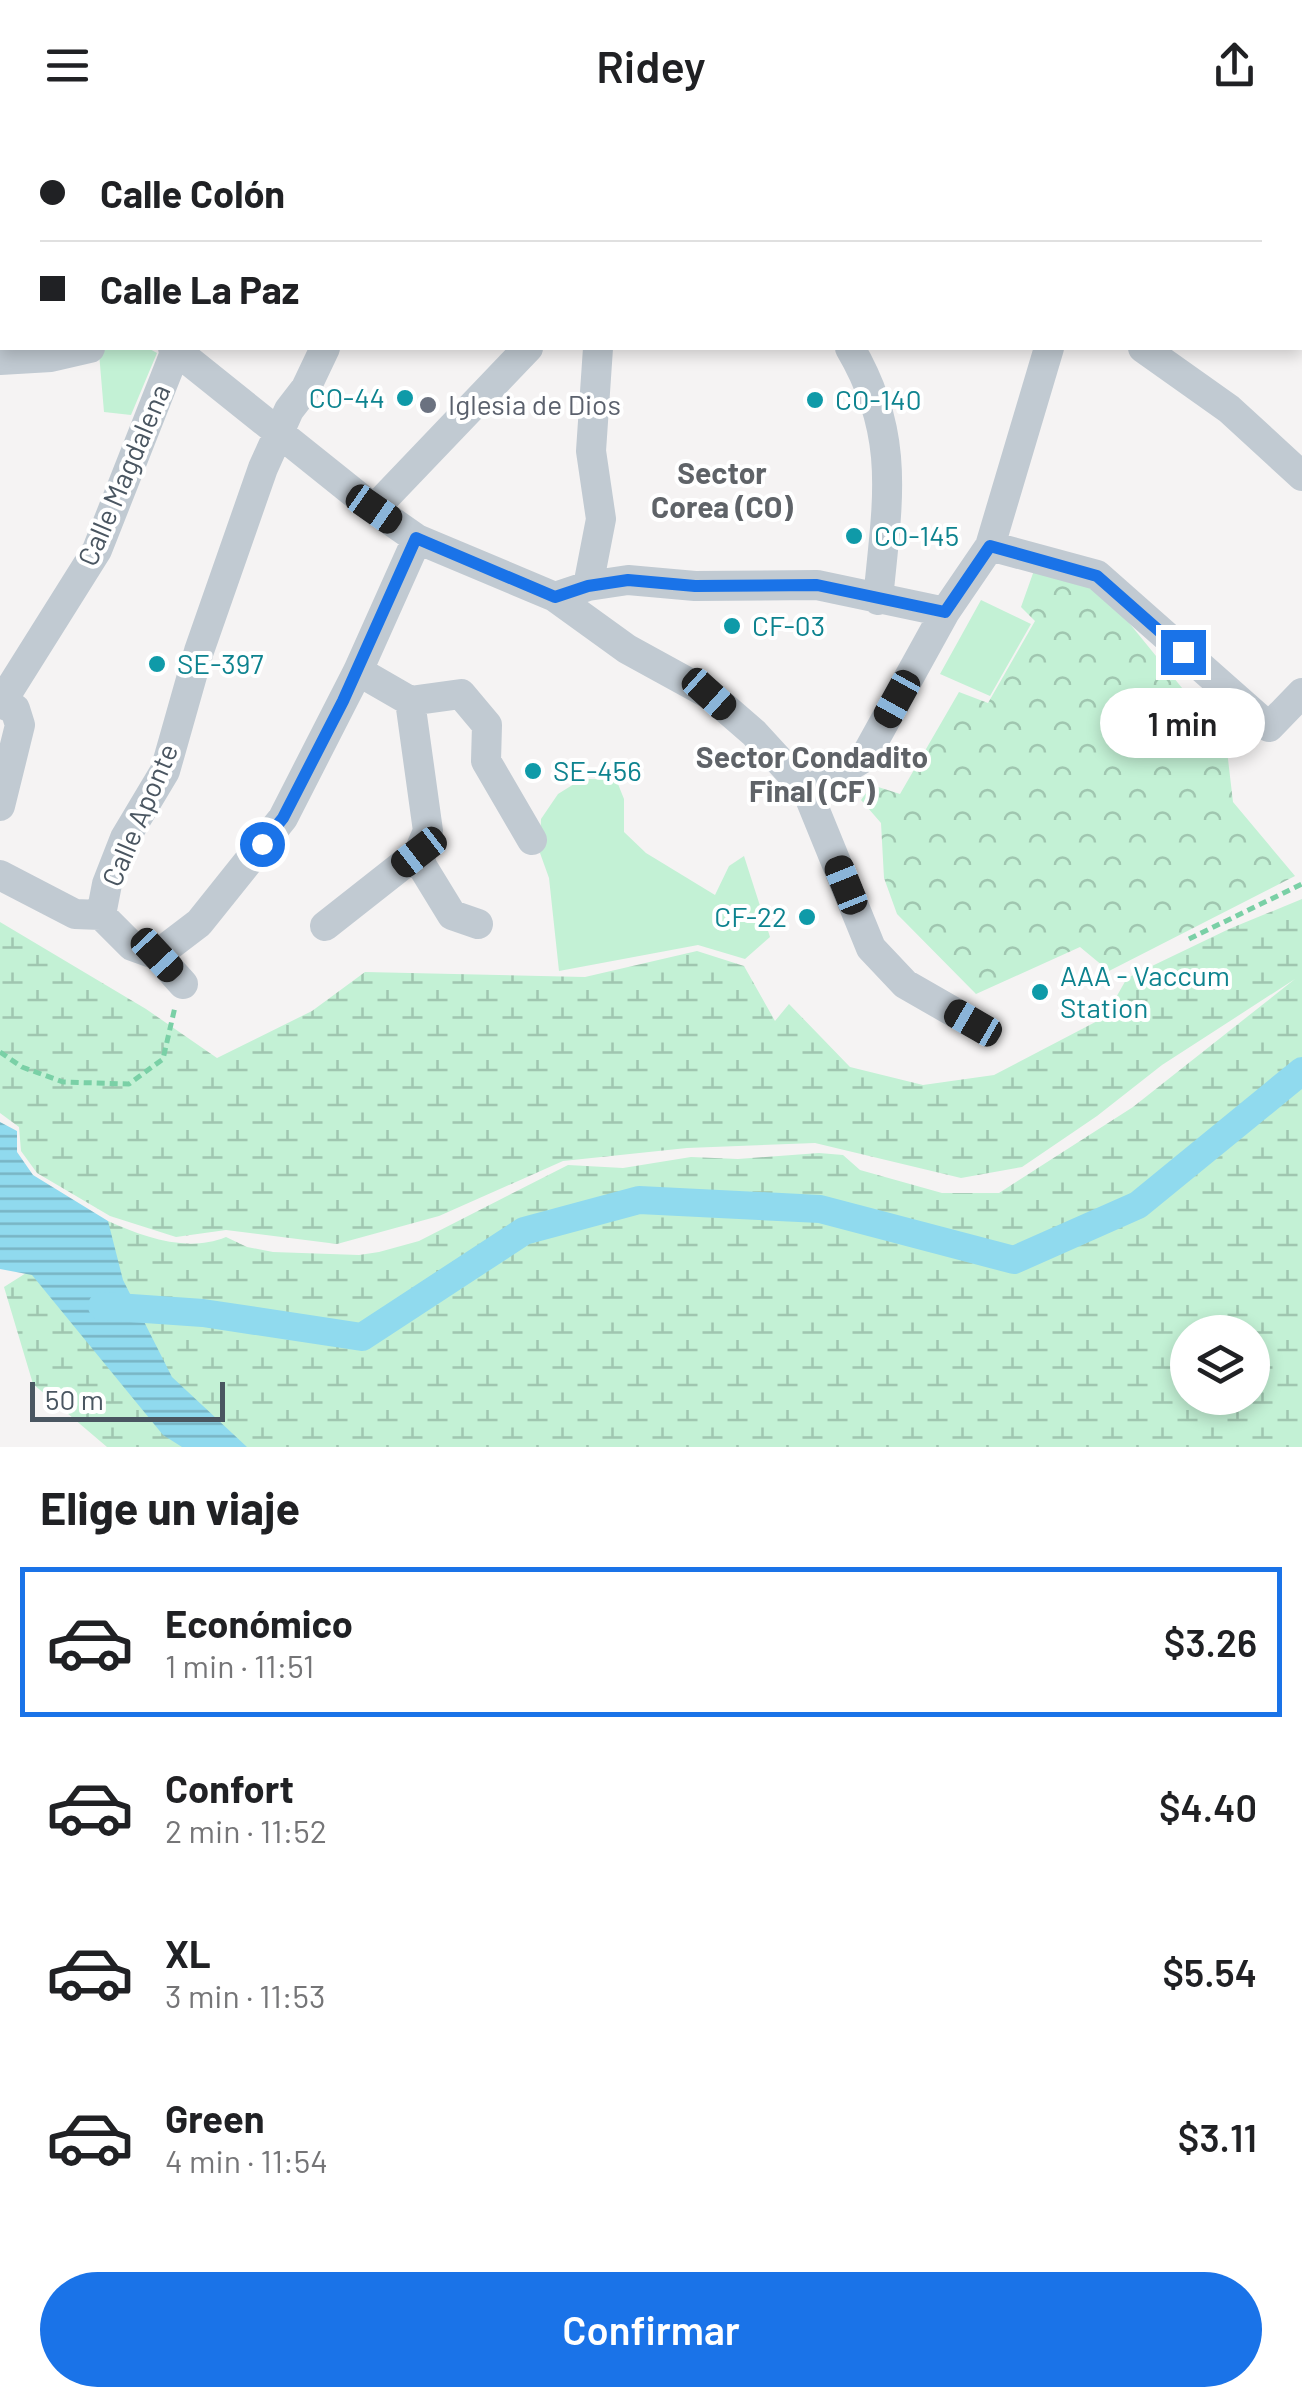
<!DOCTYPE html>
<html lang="es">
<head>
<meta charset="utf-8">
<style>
  :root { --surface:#fff; --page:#f2f2f2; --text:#202124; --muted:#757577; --line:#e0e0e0; --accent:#1a73e8 }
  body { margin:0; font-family:Barlow,sans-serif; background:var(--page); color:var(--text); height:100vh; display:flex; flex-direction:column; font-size:38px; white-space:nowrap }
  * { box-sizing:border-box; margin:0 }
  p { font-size:32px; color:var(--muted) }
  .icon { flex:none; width:55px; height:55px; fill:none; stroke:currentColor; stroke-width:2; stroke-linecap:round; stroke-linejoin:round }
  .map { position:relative; height:1317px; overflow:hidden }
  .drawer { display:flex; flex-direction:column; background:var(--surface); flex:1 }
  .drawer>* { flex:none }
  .hud { position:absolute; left:0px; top:0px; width:1302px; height:220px; box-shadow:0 5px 15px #0003; display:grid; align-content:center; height:220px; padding:0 40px; background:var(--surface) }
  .controls { position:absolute; left:1170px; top:1185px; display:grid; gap:20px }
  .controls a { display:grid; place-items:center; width:100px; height:100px; border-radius:50%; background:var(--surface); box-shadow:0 5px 15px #0003; font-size:50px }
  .scale { position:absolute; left:30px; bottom:25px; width:195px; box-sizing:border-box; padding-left:10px; border:5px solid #4a5661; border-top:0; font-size:28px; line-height:35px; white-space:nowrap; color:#4a5661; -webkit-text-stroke:8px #fff; paint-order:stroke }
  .end { position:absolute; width:45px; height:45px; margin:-22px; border:12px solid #1a73e8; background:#fff; box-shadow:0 0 0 5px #fff }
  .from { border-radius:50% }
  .bubble { position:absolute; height:70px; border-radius:35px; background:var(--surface); box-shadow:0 5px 15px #0003; font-size:32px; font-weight:600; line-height:70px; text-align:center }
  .car { position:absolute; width:30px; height:60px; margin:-30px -15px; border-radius:12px; box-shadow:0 0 8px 2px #0007; background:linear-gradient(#222 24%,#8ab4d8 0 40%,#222 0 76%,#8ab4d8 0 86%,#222 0) }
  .hud b { display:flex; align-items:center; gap:35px; height:95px; font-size:38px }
  .hud b+b { border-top:2px solid var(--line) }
  .hud i { width:25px; height:25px; background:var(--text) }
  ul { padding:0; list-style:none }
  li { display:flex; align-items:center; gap:30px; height:150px; margin:0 20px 15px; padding:0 20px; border:5px solid transparent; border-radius:0px }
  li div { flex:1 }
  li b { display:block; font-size:38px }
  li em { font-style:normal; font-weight:600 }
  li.selected { border-color:var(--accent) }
  li>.icon { width:90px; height:90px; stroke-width:1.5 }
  h2 { padding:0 40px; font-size:45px; line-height:120px }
  .button { display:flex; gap:20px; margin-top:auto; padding:20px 40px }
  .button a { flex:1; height:115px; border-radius:60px; background:var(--accent); color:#fff; font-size:40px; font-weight:600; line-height:115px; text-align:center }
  header { display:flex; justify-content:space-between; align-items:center; height:130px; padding:0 40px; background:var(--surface); font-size:45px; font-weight:600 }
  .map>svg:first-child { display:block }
</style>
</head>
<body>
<header><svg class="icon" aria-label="menu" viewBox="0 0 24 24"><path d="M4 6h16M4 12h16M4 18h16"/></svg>Ridey<svg class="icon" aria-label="share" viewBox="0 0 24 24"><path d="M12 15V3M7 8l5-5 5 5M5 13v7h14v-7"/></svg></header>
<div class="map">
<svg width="1302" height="1317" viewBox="0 0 1302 1317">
  <defs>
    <pattern id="forest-crowns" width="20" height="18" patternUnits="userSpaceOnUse" patternTransform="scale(2.5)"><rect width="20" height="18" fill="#c3f1d5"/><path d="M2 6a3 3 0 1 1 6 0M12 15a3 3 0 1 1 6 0" fill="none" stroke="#a0c6b0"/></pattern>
    <pattern id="wetland-marsh" width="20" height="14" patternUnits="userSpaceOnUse" patternTransform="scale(2.5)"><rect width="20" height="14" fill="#c3f1d5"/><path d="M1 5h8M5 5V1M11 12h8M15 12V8" fill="none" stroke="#a0c6b0"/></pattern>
    <pattern id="water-rules" width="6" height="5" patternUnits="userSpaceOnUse" patternTransform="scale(2.5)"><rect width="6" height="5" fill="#90daee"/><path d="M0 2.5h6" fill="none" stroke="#78b4c4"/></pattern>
  </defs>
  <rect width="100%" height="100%" fill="#f5f3f3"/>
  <path fill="#c3f1d5" d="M108,218H148L157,223L131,285L104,282L99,223Z
    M981,470L1031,494L990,566L940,544Z
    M582,649H616L624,669V702L646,723L715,765L729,736L744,726L770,807L745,829L698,815L559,841L549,748L540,723L541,689L558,664Z"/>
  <path fill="url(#forest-crowns)" d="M1037,432L1095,451L1226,612L1233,672L1295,746L1109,841L1080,817L976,864L897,784L884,748L881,693L861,670L872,655L900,664L959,562L988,573L1035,491L1021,477Z"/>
  <path fill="url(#wetland-marsh)" fill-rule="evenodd" d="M1302,769V1317H107L33,1254L4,1157L108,1091C144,1107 187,1123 226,1107L247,1117L273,1122L359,1125L379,1122L419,1111L568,1035L623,1038L691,1027L738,1029L819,1023L843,1025L860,1040L942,1063H999L1133,977L1295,849L1162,935L1097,986L1022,1037L961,1048L815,1013L687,1018L563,1031L439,1086L337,1114L226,1100L176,1107L110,1086L37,1043L21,1021L19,997L0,983V792L146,879L217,928L312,881L365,842L585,847L697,821L744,836L775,891L789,874L850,937L923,955L994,945L1105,887L1127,848L1229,799ZM1188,1202H1252V1268H1188Z"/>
  <path fill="url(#water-rules)" d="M0,992L17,1001V1022L33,1045L108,1091L123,1150L172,1247L247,1317H182L163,1305L32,1145L0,1139Z"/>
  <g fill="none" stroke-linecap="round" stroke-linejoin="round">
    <path stroke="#90daee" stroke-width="28" d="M102,1176L203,1183L362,1207L524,1101L639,1070L820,1079L1014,1130L1138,1075L1302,941"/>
    <path stroke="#7ad0a6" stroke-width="5" stroke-dasharray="8 5" stroke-linecap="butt" d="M1189,809L1302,754
      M0,922L22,937L63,952L129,954L163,929L175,877"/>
    <path stroke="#c1cad2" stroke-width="30" d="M876,0L883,2
      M371,2V0
      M604,2L605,0
      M821,2L822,0
      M985,2L991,0
      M0,88L2,90
      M173,218L374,379L417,409L555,467L627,519L709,564L754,603L807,661L871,818L905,854L973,893
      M850,218C902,306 887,373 878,470
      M1143,218L1229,279L1302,346
      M0,230L51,227L90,218
      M374,379L528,218
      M990,416L1097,445L1269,597L1302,563
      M588,456L601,389L591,321L598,218
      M555,467L588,456L628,450L695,456L817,455L945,482
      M410,571L461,564L487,595L486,631L532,710
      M0,573L15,579L20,595L0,676
      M1,573L97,420L176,220
      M807,661L865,627L945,482L990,416L1049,218
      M419,722L422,736L452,785L478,794
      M0,745L75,784L101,785L132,816L157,825L183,854
      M101,785L107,754L125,708L165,641L199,521L263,338L289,280L306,258L325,218
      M325,796L419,722L428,701L410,571L358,541
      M157,825L199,793L283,688L358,541L417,409"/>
  </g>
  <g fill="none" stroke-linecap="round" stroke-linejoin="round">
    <path stroke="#1a73e8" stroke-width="12" d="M262,714L283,688L343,571L416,408L555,467L588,456L628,450L695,456L817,455L945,482L990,416L1097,446L1183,522"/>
  </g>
  <g fill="#0f9aa8" stroke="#fff" stroke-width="4">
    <circle cx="405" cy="268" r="10"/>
    <circle cx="815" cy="270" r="10"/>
    <circle cx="854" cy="406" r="10"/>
    <circle cx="732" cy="496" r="10"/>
    <circle cx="157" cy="534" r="10"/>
    <circle cx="533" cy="641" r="10"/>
    <circle cx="807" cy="787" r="10"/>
    <circle cx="1040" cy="862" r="10"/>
  </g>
  <circle fill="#6b7280" stroke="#fff" stroke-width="4" cx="428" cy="275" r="10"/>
  <g text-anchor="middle" stroke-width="8" stroke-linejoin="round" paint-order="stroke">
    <g font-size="28" fill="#0d838f" stroke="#fff" text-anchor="start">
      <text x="385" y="278" text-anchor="end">CO-44</text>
      <text x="835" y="280">CO-140</text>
      <text x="874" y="416">CO-145</text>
      <text x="752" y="506">CF-03</text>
      <text x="177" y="544">SE-397</text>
      <text x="553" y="651">SE-456</text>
      <text x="787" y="797" text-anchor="end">CF-22</text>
      <text x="1060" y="856">AAA - Vaccum<tspan x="1060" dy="32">Station</tspan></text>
    </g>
    <g font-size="28" fill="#5b616d" stroke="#fff" text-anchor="start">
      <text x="448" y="285">Iglesia de Dios</text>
    </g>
    <g font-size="28" fill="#4a5661" stroke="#fff">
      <text transform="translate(124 345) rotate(-67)" y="10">Calle Magdalena</text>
      <text transform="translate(140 685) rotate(-67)" y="10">Calle Aponte</text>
    </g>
    <g font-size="30" font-weight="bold" fill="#5f6368" stroke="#fff">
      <text x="722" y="354">Sector<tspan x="722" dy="34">Corea (CO)</tspan></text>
      <text x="812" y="638">Sector Condadito<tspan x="812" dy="34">Final (CF)</tspan></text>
    </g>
  </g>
</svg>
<div class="controls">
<a><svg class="icon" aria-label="layers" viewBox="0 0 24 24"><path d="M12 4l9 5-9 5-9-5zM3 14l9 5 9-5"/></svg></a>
</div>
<div class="scale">50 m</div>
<i class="end from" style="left:262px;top:714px"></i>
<i class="end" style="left:1183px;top:522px"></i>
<div class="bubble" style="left:1100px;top:558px;width:165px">1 min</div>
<i class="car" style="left:374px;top:379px;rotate:125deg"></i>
<i class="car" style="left:709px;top:564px;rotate:132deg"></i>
<i class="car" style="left:897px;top:569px;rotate:209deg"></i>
<i class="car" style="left:419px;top:722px;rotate:232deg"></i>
<i class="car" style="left:846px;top:755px;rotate:338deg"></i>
<i class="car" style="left:157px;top:825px;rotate:137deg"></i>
<i class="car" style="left:973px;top:893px;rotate:300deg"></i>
<div class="hud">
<b><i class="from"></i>Calle Colón</b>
<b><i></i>Calle La Paz</b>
</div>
</div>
<section class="drawer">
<h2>Elige un viaje</h2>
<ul>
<li class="selected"><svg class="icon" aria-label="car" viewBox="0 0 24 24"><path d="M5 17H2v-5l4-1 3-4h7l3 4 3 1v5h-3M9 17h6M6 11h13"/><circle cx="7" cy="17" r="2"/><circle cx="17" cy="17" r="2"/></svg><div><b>Económico</b><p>1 min · 11:51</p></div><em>$3.26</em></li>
<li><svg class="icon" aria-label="car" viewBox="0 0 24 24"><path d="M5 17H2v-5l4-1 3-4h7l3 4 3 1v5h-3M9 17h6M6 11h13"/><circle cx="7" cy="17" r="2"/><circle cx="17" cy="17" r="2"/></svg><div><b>Confort</b><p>2 min · 11:52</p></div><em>$4.40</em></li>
<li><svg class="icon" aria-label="car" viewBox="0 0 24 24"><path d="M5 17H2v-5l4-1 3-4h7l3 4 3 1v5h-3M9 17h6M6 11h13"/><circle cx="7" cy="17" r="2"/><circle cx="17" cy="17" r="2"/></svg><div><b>XL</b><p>3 min · 11:53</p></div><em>$5.54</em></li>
<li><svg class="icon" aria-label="car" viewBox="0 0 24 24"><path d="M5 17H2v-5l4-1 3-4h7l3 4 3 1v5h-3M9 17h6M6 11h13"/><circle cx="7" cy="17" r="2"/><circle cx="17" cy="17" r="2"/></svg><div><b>Green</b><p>4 min · 11:54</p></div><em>$3.11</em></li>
</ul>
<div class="button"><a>Confirmar</a></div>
</section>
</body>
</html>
